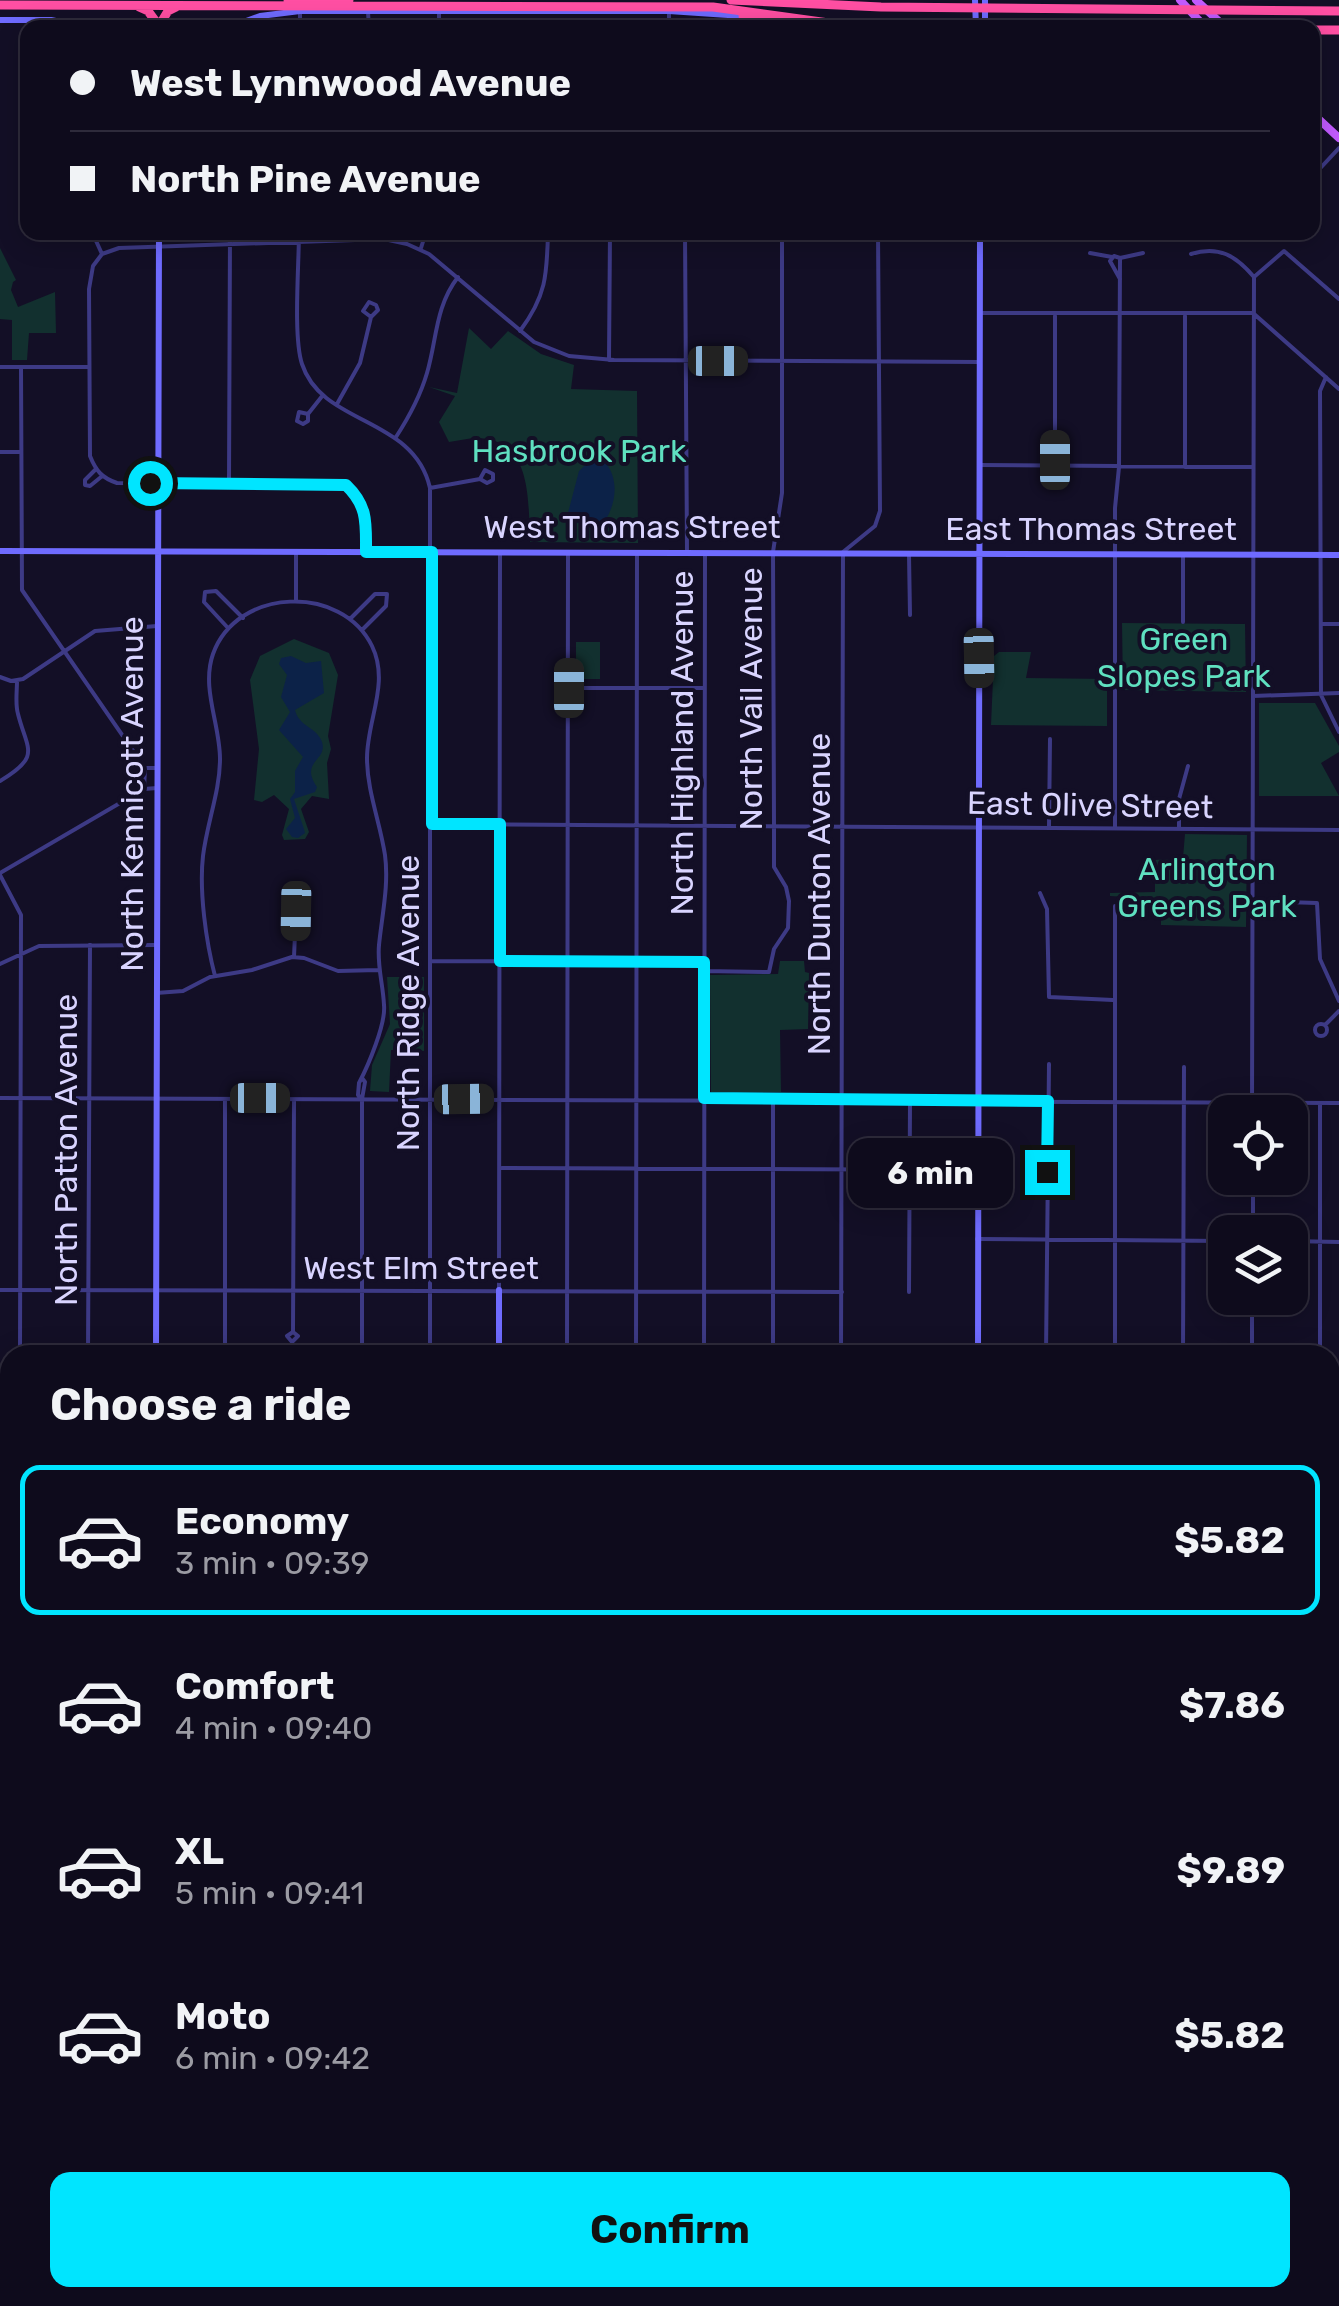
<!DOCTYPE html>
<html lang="en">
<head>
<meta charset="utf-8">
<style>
  :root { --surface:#0e0b1c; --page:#1c1929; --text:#f1f3f6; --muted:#9b9ba3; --line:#2e2b3b; --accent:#00e5ff }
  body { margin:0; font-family:Rubik,sans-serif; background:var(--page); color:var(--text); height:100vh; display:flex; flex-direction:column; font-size:38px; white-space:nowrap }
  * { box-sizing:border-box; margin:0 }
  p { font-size:32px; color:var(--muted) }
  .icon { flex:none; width:55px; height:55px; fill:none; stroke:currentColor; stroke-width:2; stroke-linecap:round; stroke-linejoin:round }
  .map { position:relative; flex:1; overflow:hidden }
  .sheet { position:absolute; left:0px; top:1345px; width:1340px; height:962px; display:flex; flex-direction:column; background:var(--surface); border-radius:30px 30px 0 0; box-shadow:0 5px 25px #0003,0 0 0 2px var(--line) }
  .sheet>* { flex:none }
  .top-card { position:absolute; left:20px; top:20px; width:1300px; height:220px; border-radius:20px; box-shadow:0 5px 25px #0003,0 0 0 2px var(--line); display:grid; align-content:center; height:220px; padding:0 50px; background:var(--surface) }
  .buttons { position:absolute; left:1208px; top:1095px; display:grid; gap:20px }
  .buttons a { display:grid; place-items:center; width:100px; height:100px; border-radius:20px; background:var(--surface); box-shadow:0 5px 25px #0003,0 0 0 2px var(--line); font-size:50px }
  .end { position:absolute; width:45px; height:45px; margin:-22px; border:12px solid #00e5ff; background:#111; box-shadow:0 0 0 5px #111 }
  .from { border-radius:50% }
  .bubble { position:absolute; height:70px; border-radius:20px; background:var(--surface); box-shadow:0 5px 25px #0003,0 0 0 2px var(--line); font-size:32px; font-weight:700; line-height:70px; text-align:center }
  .car { position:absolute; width:30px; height:60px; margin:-30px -15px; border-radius:12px; box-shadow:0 0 8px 2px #0007; background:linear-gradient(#222 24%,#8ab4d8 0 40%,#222 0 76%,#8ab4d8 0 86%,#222 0) }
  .top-card b { display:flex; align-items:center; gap:35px; height:95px; font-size:38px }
  .top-card b+b { border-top:2px solid var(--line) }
  .top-card i { width:25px; height:25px; background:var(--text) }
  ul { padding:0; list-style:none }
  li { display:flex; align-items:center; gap:30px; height:150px; margin:0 20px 15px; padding:0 30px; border:5px solid transparent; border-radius:20px }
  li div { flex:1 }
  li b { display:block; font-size:38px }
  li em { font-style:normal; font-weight:700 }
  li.on { border-color:var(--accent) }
  li>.icon { width:90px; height:90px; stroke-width:1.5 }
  h2 { padding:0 50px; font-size:45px; line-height:120px }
  .action { display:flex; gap:20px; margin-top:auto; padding:20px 50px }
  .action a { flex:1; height:115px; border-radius:20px; background:var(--accent); color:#111; font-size:40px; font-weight:700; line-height:115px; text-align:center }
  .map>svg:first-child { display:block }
</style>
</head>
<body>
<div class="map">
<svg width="1339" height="2306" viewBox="0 0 1339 2306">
  <rect width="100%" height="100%" fill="#130f26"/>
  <path fill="#12302f" d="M0,248L16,280L13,282L11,290L18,307L55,292L56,333H29L27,360H12V320L0,319Z
    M469,328L491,349L508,331L541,354L574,365L571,389L637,391L638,543L530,542C528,500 533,436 473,438C465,439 457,441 449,442L439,422L455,396L429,387L457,393Z
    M1122,623L1245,624L1246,692L1123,690Z
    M294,639L329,653L338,675L328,736L331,749L327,763L329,799L312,796L301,809L309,832L305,839L284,840L282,835L289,809L274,795L262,802L254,800L259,749L250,680L260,656Z
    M576,642H600V679H576Z
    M999,652H1031L1026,678L1107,679V726L991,725L994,656Z
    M1259,703H1315L1339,746V752L1321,763L1339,796H1259Z
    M1185,834L1247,835L1246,927L1161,925V899L1110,896V893L1155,892V860L1183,858Z
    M780,961H804L805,972L809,973L808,1029L780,1030L781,1092H711L710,975L778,974Z
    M387,977H424V1051L391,1050L389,1092L370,1091L372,1065L390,1024Z"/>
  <path fill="#0c2248" d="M591,460H603C619,476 617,501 606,519L589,525L572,522L568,513L579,471Z
    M291,656L306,663L321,661L324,693L295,710C299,727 317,727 322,742C328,761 299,761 317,787L315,792L294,799L304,829L305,833L298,838L292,837L286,829L295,818L290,799L295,792V771L303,757L279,730L290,712L281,697L287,675L279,664L281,658Z"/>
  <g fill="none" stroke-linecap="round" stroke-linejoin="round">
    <path stroke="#3d3a85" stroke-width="4" d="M368,12L369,28
      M300,28V12
      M439,28V12
      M669,28V12
      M1312,177L1339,148
      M1312,187L1317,190L1312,199
      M92,232L102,254
      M299,232C299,264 293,337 302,364C322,426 414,416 430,488V1355
      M685,232L687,552
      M1275,237L1289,239L1298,232
      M421,248L426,232
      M1090,253L1112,257
      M102,254L119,248L384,239L407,244L429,254L534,342L569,356L614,360L980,362
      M102,254L93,266L89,289L90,456C96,471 102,478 117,483L345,485C368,506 366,523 365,551
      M1191,254C1219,245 1236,256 1254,277
      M1120,258L1143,253
      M1254,277L1284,251L1339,299
      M980,313H1253L1339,389
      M1055,316V467
      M1185,316V467
      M520,331C546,296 547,276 548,232
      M609,360L610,232
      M0,367H89
      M21,367L22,590L145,768H156
      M1326,377L1320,391L1321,695L1339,732
      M337,404L360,363L371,317L378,310L376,305L369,302L363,311L371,317
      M308,414L299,412L297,421L303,424L308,421V414L323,395
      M396,437C409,417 420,397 427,373C437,339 435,307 458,277
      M0,452H20
      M979,465L1252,467
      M96,469L85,480V485L90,486L101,477
      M229,484L230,232
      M430,488L480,479L487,483L493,480V474L485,470L480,479
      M296,554V600
      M909,555L910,615
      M1183,556V622
      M350,619L375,594H387L386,606L362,630
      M1321,624H1339
      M228,628L204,602L205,592L216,591L243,618
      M0,677L11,681L23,679L95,631L157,626
      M569,688H705
      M1253,696L1339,693
      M0,781C42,756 27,750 18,714C15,704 17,692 17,681
      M144,789L145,769
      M434,824L1339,830
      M1049,827L1050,739
      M1115,828V508L1119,467L1120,258L1114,256L1110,261L1120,279
      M1179,829V799L1188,766
      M0,873L144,789L157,788
      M0,875L21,915L20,1355
      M1040,893L1047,909L1049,997L1113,1000
      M288,894L296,911L294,957
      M1252,901L1317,903L1320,959L1339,1001
      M431,961L704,962
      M0,964L39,946L156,945
      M704,971L769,972L774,949L788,928L789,901L786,887L774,867V825L773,552L782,493V232
      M215,976C206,942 199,891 203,856C207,823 220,791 220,759C220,724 201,688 213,654C237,587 342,584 372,646C390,683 367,720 367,758C367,791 380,822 385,855C389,885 382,915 379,945C377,966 383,984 384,1005C386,1024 368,1066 359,1083L358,1095L362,1099
      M156,993L183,991L210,977L252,970L292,957L304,958L338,971L378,970
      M1315 1030a6 6 0 1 1 12 0a6 6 0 1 1-12 0Z
      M1325,1025L1339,1011
      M362,1078L365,1082L362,1099V1355
      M0,1098L1339,1103
      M1252,1112L1254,277
      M502,1168L977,1170
      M1253,1178V1232
      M977,1239L1225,1241
      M1290,1241L1339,1242
      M0,1290L842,1292
      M499,1290L500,555
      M909,1292L910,1102
      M293,1332L287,1336L292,1342L298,1336L293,1332L294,1100
      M88,1355L90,945
      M225,1355V1100
      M567,1355L568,555
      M636,1355L637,555
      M704,1355L705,555
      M773,1355V1100
      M841,1355L843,552L875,526L880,511L878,232
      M1046,1355L1049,1064
      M1115,1355V906
      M1183,1355L1184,1067
      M1252,1355V1298
      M1320,1355V1105
      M0,1451L10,1434
      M1330,1516H1339
      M0,1546L10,1548
      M1330,1789L1339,1790
      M0,1885H10
      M1330,1927H1339
      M0,2017H10
      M1330,2028H1339
      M0,2082H10
      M1330,2131H1339
      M0,2195H10
      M1297,2298L1311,2306
      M427,2299L702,2300
      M17,2306V2298
      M85,2306V2298
      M153,2306V2298
      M244,2306V2298
      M335,2306V2298
      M769,2306V2298
      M838,2306V2298
      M908,2306V2298
      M1044,2306V2298
      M1113,2306V2298
      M1180,2306V2298
      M1247,2306V2298"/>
    <path stroke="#6f6bff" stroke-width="6" d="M975,0L976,28
      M985,0V28
      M0,20H51L89,28
      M227,28L260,16L300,11H669L743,16
      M0,551L1339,555
      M156,1355L159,232
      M499,1355V1290
      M978,1355L980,232
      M0,1647H10
      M1330,1652H1339
      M1330,2201H1339
      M1328,2298L1339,2304
      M974,2306V2298"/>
    <path stroke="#c25bff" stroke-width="8" d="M1180,0L1206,28
      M1196,0L1226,28
      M1312,113L1339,138
      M0,1465L10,1471
      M1330,2259L1339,2264"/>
    <path stroke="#ff4fa3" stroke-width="9" d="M288,0H349
      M731,0L881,7L1339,11
      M0,5L713,7L836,24L947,28
      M139,7L148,11L159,26L168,11L176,7
      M743,16L770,20
      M1312,30H1339"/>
    <g stroke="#00e5ff" stroke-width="6">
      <path id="rail" d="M0,1484L10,1490
        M1330,2279L1339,2285"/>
    </g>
    <use href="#rail" stroke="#130f26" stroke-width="2.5" stroke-dasharray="8" stroke-linecap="butt"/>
  </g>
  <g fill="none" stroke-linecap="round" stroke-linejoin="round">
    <path stroke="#00e5ff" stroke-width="12" d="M150,483L346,485C368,506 366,523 366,552H432V824H500V961L704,962V1098L1048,1101L1047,1172"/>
  </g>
  <g text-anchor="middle" stroke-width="8" stroke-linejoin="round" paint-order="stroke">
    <g font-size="32" fill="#5fe0c0" stroke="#130f26">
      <text x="579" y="462">Hasbrook Park</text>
      <text x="1184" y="650">Green<tspan x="1184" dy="37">Slopes Park</tspan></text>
      <text x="1207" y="880">Arlington<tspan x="1207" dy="37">Greens Park</tspan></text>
    </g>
    <g font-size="32" fill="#d9d4ff" stroke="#130f26">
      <text x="632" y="538">West Thomas Street</text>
      <text x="1091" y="540">East Thomas Street</text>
      <text transform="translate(751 699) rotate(-90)" y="11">North Vail Avenue</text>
      <text transform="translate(682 743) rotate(-90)" y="11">North Highland Avenue</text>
      <text transform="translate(132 794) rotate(-90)" y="11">North Kennicott Avenue</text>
      <text transform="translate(1090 805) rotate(1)" y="11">East Olive Street</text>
      <text transform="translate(819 894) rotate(-90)" y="11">North Dunton Avenue</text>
      <text transform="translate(408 1003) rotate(-90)" y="11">North Ridge Avenue</text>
      <text transform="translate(66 1150) rotate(-90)" y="11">North Patton Avenue</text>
      <text x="421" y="1279">West Elm Street</text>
    </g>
  </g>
</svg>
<div class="buttons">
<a><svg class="icon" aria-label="locate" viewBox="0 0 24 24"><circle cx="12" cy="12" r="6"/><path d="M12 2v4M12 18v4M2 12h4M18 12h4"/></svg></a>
<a><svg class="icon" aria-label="layers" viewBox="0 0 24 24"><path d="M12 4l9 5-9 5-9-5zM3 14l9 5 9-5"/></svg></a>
</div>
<i class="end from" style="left:150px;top:483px"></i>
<i class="end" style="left:1047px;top:1172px"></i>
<div class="bubble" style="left:848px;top:1138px;width:165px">6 min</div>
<i class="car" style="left:718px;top:361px;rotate:90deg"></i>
<i class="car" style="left:1055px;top:460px;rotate:0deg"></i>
<i class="car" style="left:979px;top:658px;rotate:179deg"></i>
<i class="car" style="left:569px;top:688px;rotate:0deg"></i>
<i class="car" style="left:296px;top:911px;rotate:181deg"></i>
<i class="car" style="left:260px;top:1098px;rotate:90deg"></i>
<i class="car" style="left:464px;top:1099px;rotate:89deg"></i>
<div class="top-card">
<b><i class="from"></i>West Lynnwood Avenue</b>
<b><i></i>North Pine Avenue</b>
</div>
<section class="sheet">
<h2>Choose a ride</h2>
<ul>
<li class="on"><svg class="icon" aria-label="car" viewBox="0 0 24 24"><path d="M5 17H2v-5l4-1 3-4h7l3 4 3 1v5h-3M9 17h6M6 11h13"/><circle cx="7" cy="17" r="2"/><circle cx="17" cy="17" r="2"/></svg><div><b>Economy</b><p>3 min · 09:39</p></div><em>$5.82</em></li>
<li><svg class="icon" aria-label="car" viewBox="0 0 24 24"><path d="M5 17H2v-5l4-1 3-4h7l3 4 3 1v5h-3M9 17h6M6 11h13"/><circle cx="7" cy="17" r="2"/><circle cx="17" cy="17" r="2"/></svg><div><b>Comfort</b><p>4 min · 09:40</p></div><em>$7.86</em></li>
<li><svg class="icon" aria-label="car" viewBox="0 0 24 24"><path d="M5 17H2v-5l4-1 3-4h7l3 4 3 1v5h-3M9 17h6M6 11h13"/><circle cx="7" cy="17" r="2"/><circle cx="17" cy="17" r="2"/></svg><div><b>XL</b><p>5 min · 09:41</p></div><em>$9.89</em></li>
<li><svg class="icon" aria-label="car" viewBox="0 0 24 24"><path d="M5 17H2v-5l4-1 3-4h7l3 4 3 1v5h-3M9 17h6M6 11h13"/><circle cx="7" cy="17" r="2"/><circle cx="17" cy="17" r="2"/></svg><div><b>Moto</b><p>6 min · 09:42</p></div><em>$5.82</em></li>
</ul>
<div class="action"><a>Confirm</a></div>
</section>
</div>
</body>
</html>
